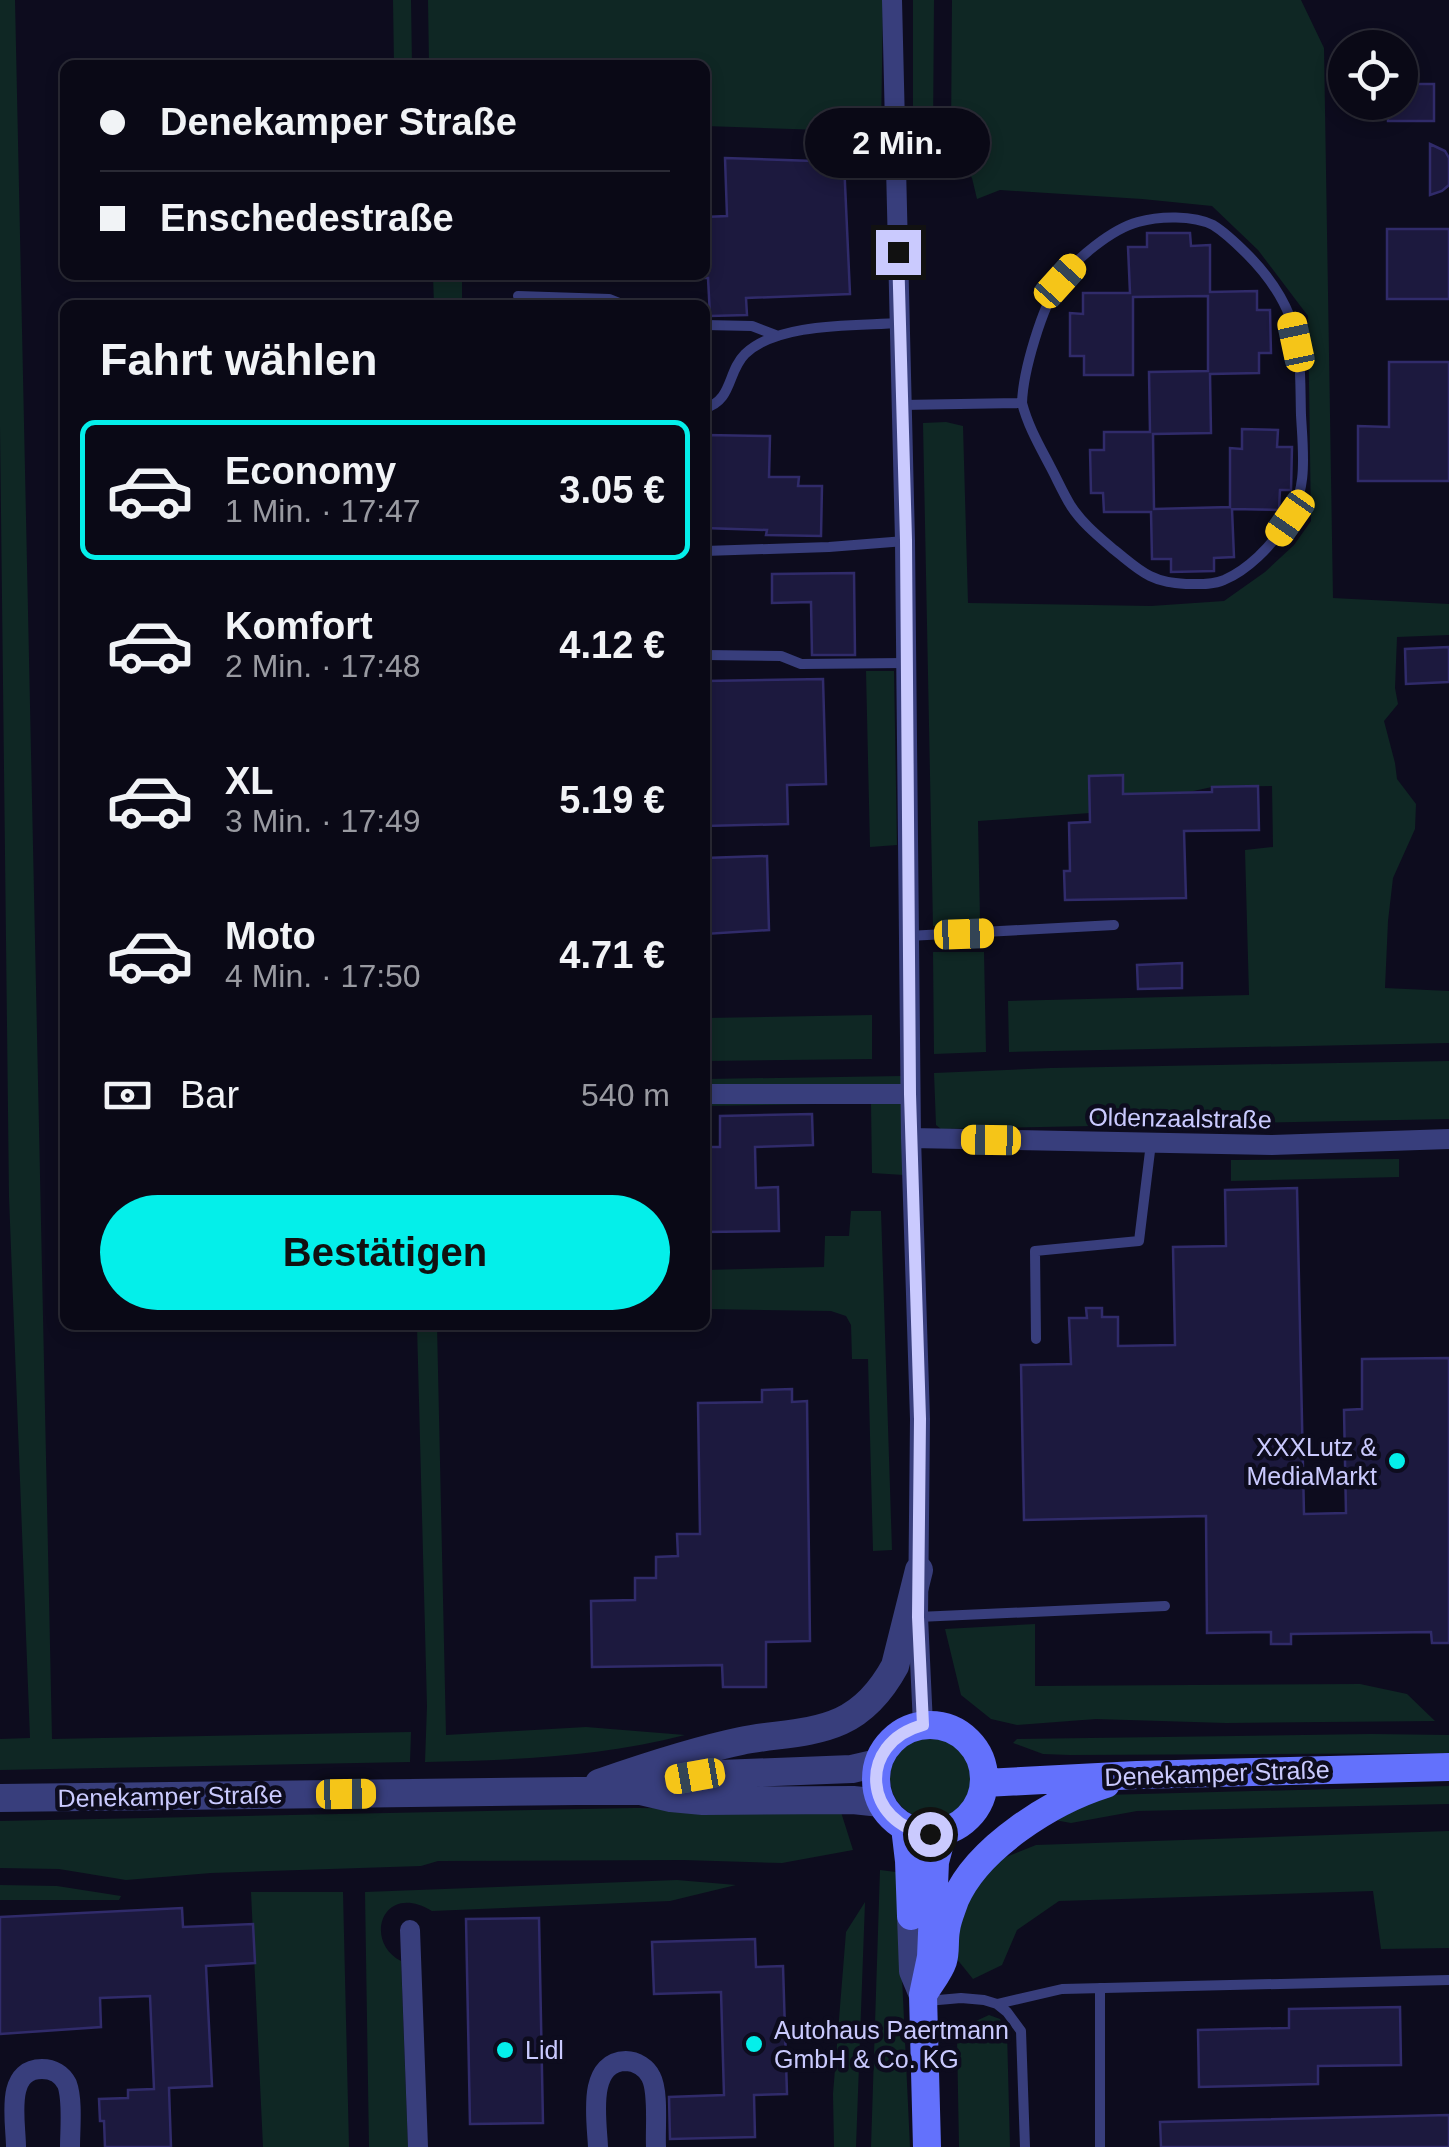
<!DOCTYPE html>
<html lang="de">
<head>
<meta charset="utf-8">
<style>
  :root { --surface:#0a0916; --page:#181723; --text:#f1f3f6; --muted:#999aa1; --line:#2a2a35; --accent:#04efea }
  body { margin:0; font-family:Helvetica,sans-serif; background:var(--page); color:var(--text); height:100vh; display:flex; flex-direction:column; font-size:38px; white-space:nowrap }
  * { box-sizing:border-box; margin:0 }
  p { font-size:32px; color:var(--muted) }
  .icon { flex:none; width:55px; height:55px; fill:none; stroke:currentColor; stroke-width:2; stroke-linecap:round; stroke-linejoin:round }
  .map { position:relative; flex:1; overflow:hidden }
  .details { position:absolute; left:60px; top:300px; width:650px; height:1030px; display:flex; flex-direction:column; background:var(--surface); border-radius:15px; box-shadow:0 5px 15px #0003,0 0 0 2px var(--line) }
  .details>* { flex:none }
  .banner { position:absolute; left:60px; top:60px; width:650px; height:220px; border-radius:15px; box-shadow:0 5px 15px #0003,0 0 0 2px var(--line); display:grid; align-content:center; height:220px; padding:0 40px; background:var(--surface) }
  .fabs { position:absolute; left:1328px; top:30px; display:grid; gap:20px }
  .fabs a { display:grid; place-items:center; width:90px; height:90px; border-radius:50%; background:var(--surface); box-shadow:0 5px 15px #0003,0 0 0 2px var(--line); font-size:50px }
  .end { position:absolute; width:45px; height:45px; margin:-22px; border:12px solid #cacafe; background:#111; box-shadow:0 0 0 5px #111 }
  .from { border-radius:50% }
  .bubble { position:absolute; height:70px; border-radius:35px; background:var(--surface); box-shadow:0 5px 15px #0003,0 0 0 2px var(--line); font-size:32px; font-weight:700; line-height:70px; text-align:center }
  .car { position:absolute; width:30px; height:60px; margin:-30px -15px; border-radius:12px; box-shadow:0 0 8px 2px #0007; background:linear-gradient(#f5c518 24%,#345 0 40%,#f5c518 0 76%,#345 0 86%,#f5c518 0) }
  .banner b { display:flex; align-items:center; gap:35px; height:95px; font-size:38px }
  .banner b+b { border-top:2px solid var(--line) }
  .banner i { width:25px; height:25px; background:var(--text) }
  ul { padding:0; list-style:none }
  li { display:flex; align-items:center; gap:30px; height:140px; margin:0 20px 15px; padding:0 20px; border:5px solid transparent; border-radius:15px }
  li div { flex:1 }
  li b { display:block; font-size:38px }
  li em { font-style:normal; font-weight:700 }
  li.on { border-color:var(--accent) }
  li>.icon { width:90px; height:90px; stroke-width:1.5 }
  h2 { padding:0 40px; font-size:45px; line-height:120px }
  .pay { display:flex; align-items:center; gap:25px; height:110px; padding:0 40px; font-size:38px }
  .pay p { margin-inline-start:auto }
  .primary-button { display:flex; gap:20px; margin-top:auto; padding:20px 40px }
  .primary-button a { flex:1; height:115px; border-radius:60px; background:var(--accent); color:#111; font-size:40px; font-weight:700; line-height:115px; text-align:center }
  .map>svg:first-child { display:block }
</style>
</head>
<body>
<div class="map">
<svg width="1449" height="2147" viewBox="0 0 1449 2147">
  <rect width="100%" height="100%" fill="#0d0c1e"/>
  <path fill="#0f2724" d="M0,0H15L52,1739L411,1732L410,1762L0,1770V1739L30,1738L9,1197L0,427Z
    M393,0H411L412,65H394Z
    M428,0H883L881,132L705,126V65H429Z
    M913,0H934L933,135L913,131Z
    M952,0H1301L1324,48L1333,598L1449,604V635L1397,637L1395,688L1398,704L1384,721L1395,763L1397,779L1416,804L1415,829L1393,878L1388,921L1385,988L1449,991V1043L1009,1052L1008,1001L1249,995L1245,850L1273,847L1272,786L1212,787L1184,793L1123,794L1090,813L978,821L980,920L974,927L933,926L923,423L946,422L963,426L968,603L1151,606L1224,601L1265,572L1294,545L1311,521L1308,316L1258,250L1212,206L1142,199L1000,190L977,199L972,178L940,136L951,137Z
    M433,275H462V305H434Z
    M866,671H894L897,845L870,847Z
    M933,952H984L986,1052L934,1054Z
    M872,1015V1059L705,1061V1018Z
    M1449,1061V1119L941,1129L936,1125L934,1073L1051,1068Z
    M902,1076L904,1175L872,1173L871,1103L705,1106V1079Z
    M1399,1159V1177L1231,1181V1160Z
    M851,1211H881L892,1550L873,1551L868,1359H852L851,1325L846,1316L831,1311L705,1309V1270L824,1267L825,1236H849Z
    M417,1325H437L446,1735L586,1727L685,1735C600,1757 513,1760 425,1762L427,1706Z
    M1035,1624V1686L1360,1684L1407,1694L1435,1721L1226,1723L1096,1719L1017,1725L991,1719L961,1695L945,1629Z
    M1371,1734L1449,1735V1753L1070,1755L1043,1754L1013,1743L1017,1739Z
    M890 1778a41 41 0 1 1 82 0a41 41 0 1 1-82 0Z
    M1449,1786V1804L1137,1811L1071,1823L1049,1819L1104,1795Z
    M635,1808L840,1809L853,1850L782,1863L683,1860L438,1861L421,1866L211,1873L126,1880L59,1869L0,1868V1821Z
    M1449,1831V1948L1381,1949L1373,1891L1059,1901L1017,1930L1002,1965L973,1979L948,1948L977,1876L1006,1857L1036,1845Z
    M880,1870L896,1872L898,1892L910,2147H871Z
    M677,1880L736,1885L670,1901L432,1911C382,1881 363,1942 401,1961L408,2147H369L365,1892Z
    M0,1885L57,1886L121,1896L119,1900H0Z
    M251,1892H343L349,2147H263Z
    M865,1902L856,2147H834L833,2094L846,1932Z
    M989,2015L1000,2019L1007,2031L1010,2147H959L957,2037L963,2027Z"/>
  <path fill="#1c193e" stroke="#302b6a" stroke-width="2.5" d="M1400,84H1434V121H1388L1387,102H1400Z
    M1430,144L1445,151L1449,158V185L1442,191L1430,195Z
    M725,158L844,162L850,294L746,298L747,315L710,316L708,278H705V217L727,216Z
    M1387,229H1449V299H1387Z
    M1147,233H1190L1191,246L1210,245V292L1257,291V310H1270L1271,353H1259V373L1210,374L1211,433L1153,434L1154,509L1230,507V448L1242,449V429L1278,430L1277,447H1292L1291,490H1280L1279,510L1232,509L1234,557L1214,558V571L1171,572V559H1152L1151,512H1104L1103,493H1091L1090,450H1104V432H1150L1149,372L1208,371V296L1133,297V375H1084V356H1070V313L1083,314V293H1130L1128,247H1147Z
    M1389,362H1449V481H1358V426L1389,427Z
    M705,435L770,436L769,477H799L798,486H822L821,536L766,535L767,530L705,528Z
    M854,573L855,655H812L811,602L772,603V574Z
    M1449,647V682L1406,684L1405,649Z
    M823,679L826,784L787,785L788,824L705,826V681Z
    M1123,775V794L1212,792V787L1258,786L1259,830L1184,831L1186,898L1065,900L1064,871H1070L1069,823L1090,822L1089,776Z
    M767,856L769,930L705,934V858Z
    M1182,963V988L1138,989L1137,965Z
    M812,1114L813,1145L755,1147L756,1188L778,1187L779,1231L705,1232V1147H720V1116Z
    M1297,1188L1304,1514L1346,1513L1344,1410L1362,1409V1359L1449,1358V1643H1432L1431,1632L1291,1634V1644H1271V1632L1207,1633L1206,1516L1024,1520L1021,1365L1071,1364L1069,1318H1087L1086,1308H1102V1317H1118V1346L1175,1345L1173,1247L1226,1246L1225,1190Z
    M792,1389V1402L807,1401L810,1641L766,1642V1687H723L722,1665L592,1667L591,1601L635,1600V1578H656V1557L678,1556L677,1534H700L698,1403L762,1402V1390Z
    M182,1908L183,1927L253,1924L255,1963L206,1966L212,2086L169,2088L171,2147H105L104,2121H100L99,2099L128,2098V2090L154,2089L150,1996L100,1998L101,2027L0,2034V1917Z
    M539,1918L543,2123L470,2124L466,1919Z
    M755,1939L756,1967L783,1966L787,2094L754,2095L755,2137L670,2139L669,2097L724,2095L721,1992L654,1994L652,1942Z
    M1400,2007L1401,2065L1318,2066V2084L1199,2087L1198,2030L1289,2028V2009Z
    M1449,2115V2147H1161L1160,2122Z"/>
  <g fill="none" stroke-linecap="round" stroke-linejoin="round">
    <path stroke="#383e7c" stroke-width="10" d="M518,296L609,299L624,305
      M705,325L752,326L778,336
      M902,405L1022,403C1028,426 1039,445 1050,466C1057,479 1063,493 1071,506C1082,523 1098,536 1113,549C1125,558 1136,569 1150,576C1162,582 1173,583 1186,584C1198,584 1213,585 1224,580C1248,570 1271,546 1285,525C1309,491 1303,453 1301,415C1300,384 1302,346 1290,317C1281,294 1265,272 1247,254C1237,244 1226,233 1213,225C1193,215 1159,216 1138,222C1112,229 1075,259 1060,281C1042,307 1023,371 1022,403
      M705,408C733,400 727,372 745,354C778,322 856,326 899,323
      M705,551L829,547L905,541
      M705,655L781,656L801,664L905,663
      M908,936L1114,925
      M1036,1339L1035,1251L1139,1241L1151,1143
      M918,1617L1165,1606
      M1100,1988V2147
      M927,2001L961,1998L984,2000L997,2004L1007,2012L1021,2031L1025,2147
      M997,2004L1062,1989L1449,1980"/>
    <path stroke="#383e7c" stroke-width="20" d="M892,0L905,541L911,1138L920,1419L918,1617L923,1725
      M705,1094H910
      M911,1138L1272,1145L1449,1139
      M410,1930L418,2147
      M16,2147C16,2122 4,2069 42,2069C53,2069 62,2074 67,2084C73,2100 70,2130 70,2147
      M598,2147C597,2121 586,2062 626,2061C636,2061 647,2068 651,2077C659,2092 655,2129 656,2147"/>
    <path stroke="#383e7c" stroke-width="28" d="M599,1783C645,1767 693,1751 741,1741C774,1734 810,1735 841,1721C865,1710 883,1688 895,1666L919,1570
      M642,1791L671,1780L695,1775L852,1769L878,1763
      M0,1798L577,1791H641L671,1798L703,1801L853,1800L881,1803
      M911,1916L913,1971L923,1995"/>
    <path stroke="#6371fc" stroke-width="28" d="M876 1779a54 54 0 1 1 108 0a54 54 0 1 1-108 0Z
      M985,1783L1137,1775L1449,1767
      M905,1827L909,1861L911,1916
      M923,1995C929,1984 939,1973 943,1961C946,1952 944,1940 946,1930C947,1920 952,1909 955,1900C978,1847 1052,1801 1106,1784
      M927,2147L923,1995L931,1957L935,1862L943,1832"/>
  </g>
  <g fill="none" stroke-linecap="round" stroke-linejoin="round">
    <path stroke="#cacafe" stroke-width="12" d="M898,252L906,540L910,1094L920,1419L918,1617L923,1725C856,1743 863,1825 930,1834"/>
  </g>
  <g fill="#04efea" stroke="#0d0c1e" stroke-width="4">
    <circle cx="1397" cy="1461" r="10"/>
    <circle cx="754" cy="2044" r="10"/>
    <circle cx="505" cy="2050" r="10"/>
  </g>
  <g text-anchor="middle" stroke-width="9" stroke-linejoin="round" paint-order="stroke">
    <g font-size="25" fill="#cacafe" stroke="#0d0c1e">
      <text transform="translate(1180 1118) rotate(1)" y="9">Oldenzaalstraße</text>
      <text transform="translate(1217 1773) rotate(-2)" y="9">Denekamper Straße</text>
      <text transform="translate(170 1796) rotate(-1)" y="9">Denekamper Straße</text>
    </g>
    <g font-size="25" fill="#cacafe" stroke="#0d0c1e" text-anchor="start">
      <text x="1377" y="1456" text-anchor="end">XXXLutz &amp;<tspan x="1377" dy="29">MediaMarkt</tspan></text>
      <text x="774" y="2039">Autohaus Paertmann<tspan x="774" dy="29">GmbH &amp; Co. KG</tspan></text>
      <text x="525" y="2059">Lidl</text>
    </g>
  </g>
</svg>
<div class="fabs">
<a><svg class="icon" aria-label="locate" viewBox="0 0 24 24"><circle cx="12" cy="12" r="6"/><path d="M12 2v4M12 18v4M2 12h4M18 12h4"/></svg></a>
</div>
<i class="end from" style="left:930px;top:1834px"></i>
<i class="end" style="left:898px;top:252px"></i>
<div class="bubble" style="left:805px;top:108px;width:185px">2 Min.</div>
<i class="car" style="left:1060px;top:281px;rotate:42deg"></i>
<i class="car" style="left:1296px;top:342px;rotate:348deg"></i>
<i class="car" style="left:1290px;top:518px;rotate:215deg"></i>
<i class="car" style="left:964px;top:934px;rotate:88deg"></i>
<i class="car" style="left:991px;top:1140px;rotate:271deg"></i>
<i class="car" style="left:695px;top:1776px;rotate:260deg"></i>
<i class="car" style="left:346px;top:1794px;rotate:89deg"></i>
<div class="banner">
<b><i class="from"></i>Denekamper Straße</b>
<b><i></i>Enschedestraße</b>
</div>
<section class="details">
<h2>Fahrt wählen</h2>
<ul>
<li class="on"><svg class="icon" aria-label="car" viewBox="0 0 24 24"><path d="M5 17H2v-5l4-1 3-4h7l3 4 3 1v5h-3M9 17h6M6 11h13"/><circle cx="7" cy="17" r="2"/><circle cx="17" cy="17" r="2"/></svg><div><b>Economy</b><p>1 Min. · 17:47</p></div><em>3.05 €</em></li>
<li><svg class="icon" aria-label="car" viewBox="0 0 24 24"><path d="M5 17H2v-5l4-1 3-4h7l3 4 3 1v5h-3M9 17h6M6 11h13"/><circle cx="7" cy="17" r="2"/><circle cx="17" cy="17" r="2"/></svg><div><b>Komfort</b><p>2 Min. · 17:48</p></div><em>4.12 €</em></li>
<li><svg class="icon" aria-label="car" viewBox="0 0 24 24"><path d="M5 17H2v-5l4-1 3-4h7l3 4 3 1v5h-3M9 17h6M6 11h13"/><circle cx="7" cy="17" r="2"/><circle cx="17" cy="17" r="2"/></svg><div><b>XL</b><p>3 Min. · 17:49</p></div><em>5.19 €</em></li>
<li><svg class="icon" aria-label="car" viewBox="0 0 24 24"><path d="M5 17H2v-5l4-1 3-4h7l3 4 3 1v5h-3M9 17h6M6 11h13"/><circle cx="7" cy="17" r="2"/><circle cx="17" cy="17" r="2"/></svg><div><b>Moto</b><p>4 Min. · 17:50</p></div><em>4.71 €</em></li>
</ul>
<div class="pay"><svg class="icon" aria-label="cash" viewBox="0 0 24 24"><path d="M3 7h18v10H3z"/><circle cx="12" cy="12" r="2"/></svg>Bar<p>540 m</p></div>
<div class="primary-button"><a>Bestätigen</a></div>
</section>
</div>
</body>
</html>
